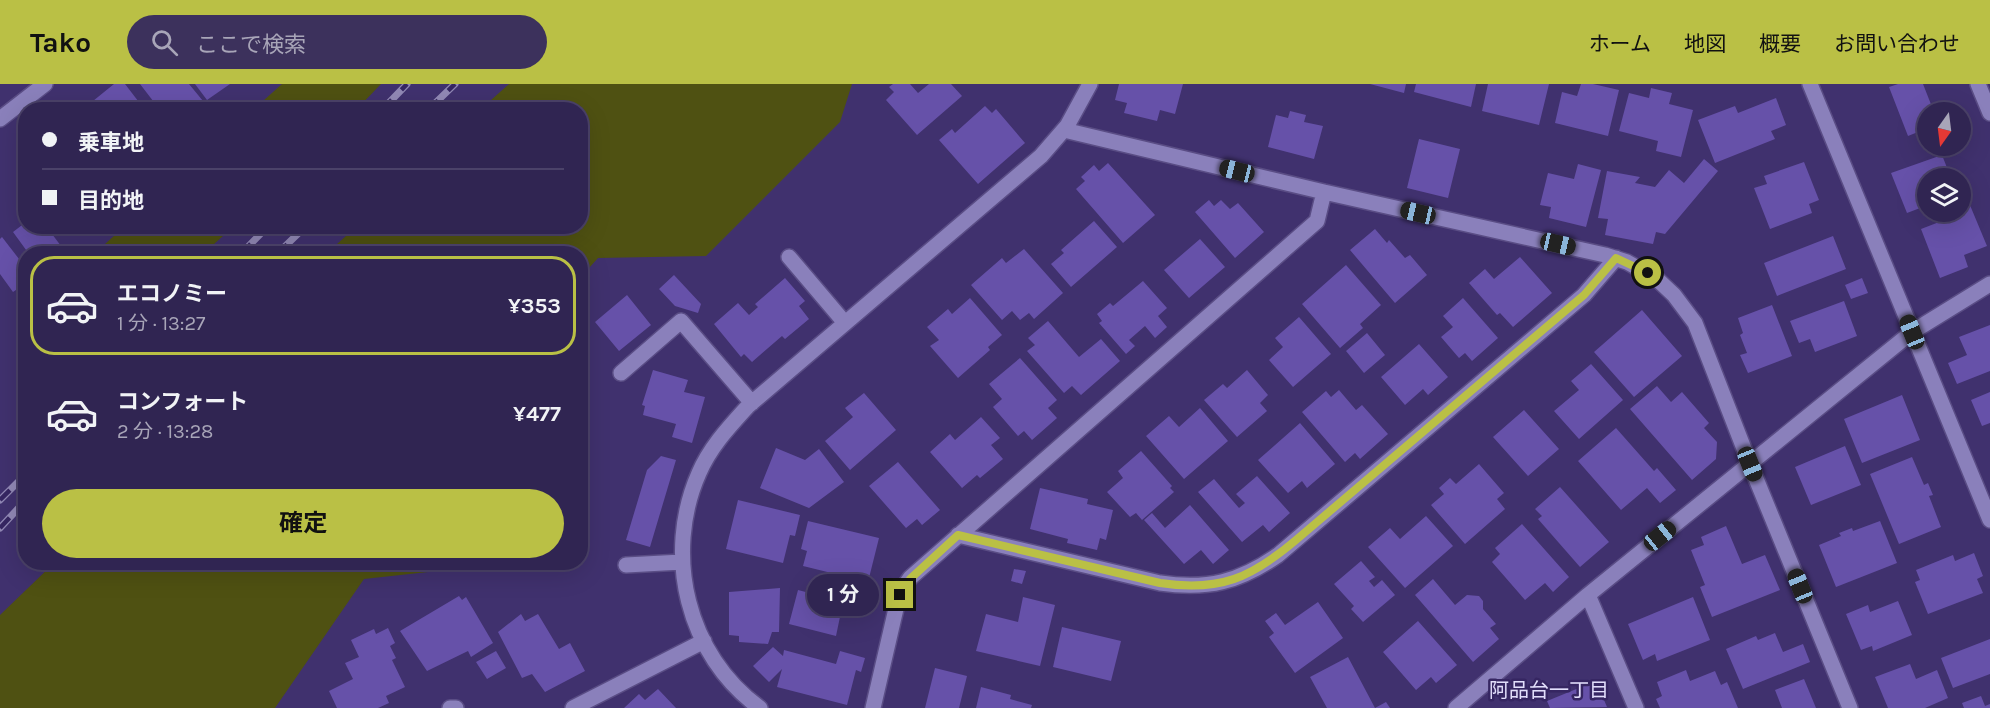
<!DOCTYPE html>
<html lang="ja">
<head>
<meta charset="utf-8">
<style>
  :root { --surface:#302552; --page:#3c315c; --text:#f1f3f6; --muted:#a8a5b8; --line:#4b4269; --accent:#bac045 }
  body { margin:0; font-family:Karla,"Noto Sans JP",sans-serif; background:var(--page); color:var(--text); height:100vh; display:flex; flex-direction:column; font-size:22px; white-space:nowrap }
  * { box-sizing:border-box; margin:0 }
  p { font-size:20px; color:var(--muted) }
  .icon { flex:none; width:33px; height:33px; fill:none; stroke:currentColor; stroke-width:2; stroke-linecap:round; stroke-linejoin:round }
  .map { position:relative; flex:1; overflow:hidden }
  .side { position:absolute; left:18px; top:162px; width:570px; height:324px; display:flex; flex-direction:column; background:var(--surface); border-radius:24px; box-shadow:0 6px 24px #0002,0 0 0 2px var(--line) }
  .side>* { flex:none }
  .guide { position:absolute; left:18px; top:18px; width:570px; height:132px; border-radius:24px; box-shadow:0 6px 24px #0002,0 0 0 2px var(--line); display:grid; align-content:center; height:132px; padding:0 24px; background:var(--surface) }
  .needle { width:39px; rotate:194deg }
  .buttons { position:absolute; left:1917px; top:18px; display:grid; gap:12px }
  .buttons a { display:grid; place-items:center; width:54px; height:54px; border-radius:50%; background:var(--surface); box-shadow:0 6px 24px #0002,0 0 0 2px var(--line); font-size:30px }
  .end { position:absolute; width:27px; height:27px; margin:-14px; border:8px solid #bac045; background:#111; box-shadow:0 0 0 3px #111 }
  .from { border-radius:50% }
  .bubble { position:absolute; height:42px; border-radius:21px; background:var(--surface); box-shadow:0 6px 24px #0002,0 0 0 2px var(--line); font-size:20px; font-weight:700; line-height:42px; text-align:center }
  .car { position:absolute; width:18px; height:36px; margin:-18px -9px; border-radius:8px; box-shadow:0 0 4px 2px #0007; background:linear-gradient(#222 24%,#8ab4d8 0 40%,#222 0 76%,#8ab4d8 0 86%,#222 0) }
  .guide b { display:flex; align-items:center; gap:21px; height:57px; font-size:22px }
  .guide b+b { border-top:2px solid var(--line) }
  .guide i { width:15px; height:15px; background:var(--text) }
  ul { padding:10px 0 0; list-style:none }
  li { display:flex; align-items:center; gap:18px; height:99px; margin:0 12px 9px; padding:0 12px; border:3px solid transparent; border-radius:24px }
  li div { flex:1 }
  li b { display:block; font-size:22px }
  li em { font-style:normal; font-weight:700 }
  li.active { border-color:var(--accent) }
  li>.icon { width:54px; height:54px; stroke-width:1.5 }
  .primary-button { display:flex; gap:12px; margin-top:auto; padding:12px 24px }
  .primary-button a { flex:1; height:69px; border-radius:36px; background:var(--accent); color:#111; font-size:24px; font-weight:700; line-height:69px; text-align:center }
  header { display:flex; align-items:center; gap:36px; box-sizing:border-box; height:84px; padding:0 30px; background:var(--accent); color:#111 }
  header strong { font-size:28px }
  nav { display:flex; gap:33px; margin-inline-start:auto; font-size:21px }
  .search { width:420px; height:54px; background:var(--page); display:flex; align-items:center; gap:15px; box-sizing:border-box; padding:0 21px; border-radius:33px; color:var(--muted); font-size:22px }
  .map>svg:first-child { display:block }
</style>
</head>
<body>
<header>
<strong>Tako</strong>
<div class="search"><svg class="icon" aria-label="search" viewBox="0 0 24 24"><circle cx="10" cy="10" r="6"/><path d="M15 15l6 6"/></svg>ここで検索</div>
<nav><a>ホーム</a><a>地図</a><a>概要</a><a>お問い合わせ</a></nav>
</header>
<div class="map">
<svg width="1990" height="624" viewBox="0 0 1990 624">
  <rect width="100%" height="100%" fill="#40316e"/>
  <path fill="#4f5112" d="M282,0H381L357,25H254Z
    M509,0H852L840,38L706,172L598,174L581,193L580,170L327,169L356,143L580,142V26L481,25Z
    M125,142H233V143L204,169H95Z
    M54,479V478L510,479L364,495L275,624H0V531Z"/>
  <path fill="#6651a9" d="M114,0H125L145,26H100L93,17Z
    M140,0H189L203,17L192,26H160Z
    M195,0H230L207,16Z
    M893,0H910L918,9L929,0H951L962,12L917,51L886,16L894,8L889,3Z
    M1119,0H1183L1175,30L1160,26L1157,37L1124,29L1127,19L1115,16Z
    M1370,0H1406L1404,9Z
    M1416,0H1476L1471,23L1414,8Z
    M1488,0H1549L1539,41L1482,27Z
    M1581,0H1593L1619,6L1608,52L1555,39L1562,8L1577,12Z
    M1898,0H1923L1934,28H1928V44L1908,52L1889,3Z
    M1651,4L1672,9L1669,20L1693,26L1681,73L1656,67L1658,57L1619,47L1629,9L1649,14Z
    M1776,14L1786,41L1771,47L1775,55L1715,79L1698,36L1735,22L1738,29Z
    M985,22L992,29L996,25L1025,59L978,100L939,56L952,45L955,49Z
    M1290,27L1306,31L1304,38L1323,42L1314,75L1268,63L1276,31L1288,34Z
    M1419,55L1460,65L1448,114L1407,104Z
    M1942,71L1951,94H1928V121L1907,129L1891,89Z
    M1704,75L1718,87L1665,150L1656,148L1653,160L1605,151L1608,135L1598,134L1607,87L1640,93L1635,99L1655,103L1669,86L1684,99Z
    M1804,78L1819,116L1809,120L1812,129L1770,145L1754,104L1767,100L1764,92Z
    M1108,79L1155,131L1123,159L1076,105L1085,97L1081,93L1094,81L1099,87Z
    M1578,80L1601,86L1586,143L1549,134L1551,123L1540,121L1548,89L1574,95Z
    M1967,114L1987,162L1964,171L1968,183L1940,194L1921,145L1960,130V117Z
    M1209,116L1214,122L1221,116L1230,125L1238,119L1264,148L1235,174L1195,128Z
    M1094,137L1117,163L1071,203L1051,180L1064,169L1061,166Z
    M26,138V142H46L64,166L60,170H29L13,148Z
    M1375,145L1387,159L1389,156L1405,174L1410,171L1427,191L1395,219L1350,166Z
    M1833,152L1846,185L1777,212L1764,179Z
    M2,153L26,184V199L13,208L0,190V155Z
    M1200,155L1225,183L1189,214L1164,186Z
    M1024,165L1063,209L1034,235L1029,229L1020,236L1012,227L1002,236L971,201L1002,174L1006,179Z
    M1520,173L1552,209L1513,243L1500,229L1497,231L1469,199L1485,185L1494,195Z
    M1346,181L1381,221L1360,240L1363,244L1340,264L1302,220Z
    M674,191L701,220L698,229L675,222L659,205Z
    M785,194L805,217L799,222L809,235L785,255L782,252L752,278L744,270L741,273L714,240L738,219L749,231L758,223L755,220Z
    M1862,194L1868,209L1851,215L1845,201Z
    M1143,197L1167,224L1158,232L1167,243L1155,254L1145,242L1129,256L1135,262L1126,270L1099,239L1102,237L1097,230L1110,219L1113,222Z
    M627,211L651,241L619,267L595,238Z
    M970,214L1002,251L988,263L990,266L958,294L930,262L939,256L927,243L948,225L952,230Z
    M1463,214L1498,254L1472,277L1465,269L1459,274L1441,253L1453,243L1443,232Z
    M1844,217L1857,252L1815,268L1810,255L1799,259L1790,237Z
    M1772,221L1792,272L1748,289L1740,271L1747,269L1740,251L1743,249L1738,234Z
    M1642,226L1682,272L1634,313L1594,268Z
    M1299,233L1331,270L1293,303L1269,276L1283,263L1275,254Z
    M1048,237L1079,273L1101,255L1120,277L1081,311L1072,302L1064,309L1027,267L1035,261L1028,254Z
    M1990,241V287L1957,300L1948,279L1967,271L1959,253Z
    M1367,249L1385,271L1364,289L1346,267Z
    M1419,260L1448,293L1428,311L1423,305L1405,321L1381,293Z
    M1020,274L1057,316L1048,324L1057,334L1032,356L1024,347L1018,352L993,323L1002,315L989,300Z
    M1591,280L1623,316L1579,355L1554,327L1579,306L1571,297Z
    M653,286L688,296L684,308L705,313L692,359L672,353L676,340L643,331L645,322L642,321Z
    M1247,286L1268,311L1260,319L1267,327L1237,353L1204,316L1223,300L1227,304Z
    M1657,302L1671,318L1682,308L1709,339L1704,344L1717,358L1716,375L1692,396L1630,325Z
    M1339,306L1356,326L1362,321L1388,350L1360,375L1355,369L1345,378L1302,328L1326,307L1331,313Z
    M1990,308V339L1982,342L1971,316Z
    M864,309L896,346L850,386L825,357L853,333L845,324Z
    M1902,311L1920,356L1862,379L1844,335Z
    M1200,324L1228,357L1184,395L1146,352L1169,332L1179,343Z
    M1524,326L1559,365L1528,392L1493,353Z
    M981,333L1000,354L991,361L1003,375L980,394L977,391L962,404L930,368L950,350L955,356Z
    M1300,339L1335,380L1307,404L1302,397L1288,409L1258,376Z
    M1616,344L1654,387L1657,384L1676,406L1660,419L1647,404L1621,426L1578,377Z
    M1845,362L1861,401L1811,421L1795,383Z
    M776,364L805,376L819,365L844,398L809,424L760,404Z
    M1141,367L1172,402L1170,404L1174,408L1142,436L1136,429L1130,433L1107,408L1123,394L1118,387Z
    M661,372L676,376L650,463L626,456L647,386Z
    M1912,373L1924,401L1928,399L1933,411L1929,412L1941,443L1899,460L1870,390Z
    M898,378L940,426L922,441L917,435L906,444L869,402Z
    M1479,380L1504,409L1497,415L1505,425L1465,460L1431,421L1444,410L1439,404L1450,394L1456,400Z
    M1257,392L1290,429L1269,448L1263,441L1242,458L1198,408L1214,395L1239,424L1245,419L1236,410Z
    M1560,403L1609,458L1580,483L1538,435L1542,432L1535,425Z
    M1040,404L1088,415L1087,420L1113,426L1106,456L1100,454L1097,466L1067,459L1068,455L1030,445Z
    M738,416L800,431L795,452L790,451L783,479L726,465Z
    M1190,421L1229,466L1213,480L1201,466L1184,480L1144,436L1152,429L1165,444Z
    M1426,432L1453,462L1405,504L1368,463L1390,444L1400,455Z
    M808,437L879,454L868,498L803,482L807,467L801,465Z
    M1880,437L1897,479L1836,503L1819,461L1841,452L1839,449L1852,444L1853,447Z
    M1522,440L1569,493L1553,508L1545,499L1525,516L1492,478L1500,470L1495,464Z
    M1726,442L1742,480L1765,471L1780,506L1712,533L1700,503L1705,501L1691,466L1704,461L1701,453Z
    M1974,469L1983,492L1977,495L1983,509L1928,530L1915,498L1920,496L1916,486L1953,471L1955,477Z
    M1361,477L1375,493L1369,497L1374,503L1382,496L1395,511L1363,538L1351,525L1354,522L1334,500Z
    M1014,485L1026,487L1022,500L1011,497Z
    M1433,495L1455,521L1467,511L1479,512L1483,517V525L1496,540L1490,544L1499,555L1473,578L1415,511Z
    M780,504L779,548H772L768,560L739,558V552L729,551V508Z
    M798,506L825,513L822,524L841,528L836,552L789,540Z
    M459,512L462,516L466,513L493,559L471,573L468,567L427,587L400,547Z
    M1023,513L1055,521L1040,582L976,567L986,530L1018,538Z
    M1693,513L1710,556L1657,577L1655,570L1643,576L1628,540Z
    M1898,517L1912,551L1873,567L1872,562L1861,566L1846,530L1868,521L1870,528Z
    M1318,518L1343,554L1295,589L1269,553L1274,549L1265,537L1276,529L1285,541Z
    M521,530L525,537L538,530L559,565L570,559L585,587L545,608L532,590L522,594L498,548Z
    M1418,537L1457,581L1436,599L1431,593L1416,606L1383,568Z
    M1062,543L1121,557L1111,597L1053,583Z
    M388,544L395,559L390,562L396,574L392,576L405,603L386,612L389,619L378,624H337L329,607L353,595L345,579L359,573L351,556L374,545L376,550Z
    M1775,549L1783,568L1803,560L1810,578L1743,605L1726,565L1756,552L1758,556Z
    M1990,555V590L1953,604L1941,574Z
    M773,563L783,572L784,566L836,580L840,567L865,574L861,588L856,586L847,621L777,603L782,585L769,598L753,582Z
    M496,567L506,584L487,595L476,578Z
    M1348,573L1375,624L1386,618L1390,624H1327L1310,593Z
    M1910,580L1916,595L1937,586L1948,614L1925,624H1888L1875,593Z
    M935,584L967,592L959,624H925Z
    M1686,586L1690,597L1715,587L1721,601L1727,598L1738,624H1660L1656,615L1662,612L1657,598Z
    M1804,595L1816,624H1782L1775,606Z
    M1596,597L1607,623L1550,624L1547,617Z
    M981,603L1011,611L1010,615L1032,621L1031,624H976Z
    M658,605L676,624H624L639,610L645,616Z
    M1981,612L1985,622L1990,620V624H1964L1962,619Z"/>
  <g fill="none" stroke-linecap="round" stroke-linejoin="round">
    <g stroke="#5a4d85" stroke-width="18">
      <path id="minor" d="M1810,0L1990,436
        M1978,0L1990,29
        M0,35L45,0
        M1064,46L1324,108L1605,171L1627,178L1657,195L1674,211L1695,239L1750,380L1850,624
        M789,173L845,239
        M621,289L681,237L752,319
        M958,451L1160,499C1208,506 1239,498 1278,471L1584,211L1616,174
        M626,481L682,478
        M1588,511L1636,624
        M450,624H456
        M573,624L704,557
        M760,624C687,572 663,470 699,389C710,363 729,343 748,322L1041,72L1067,42L1090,0
        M873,624L898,516L903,504L910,494L1317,137L1324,108
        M1456,624L1588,511L1912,248L1990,200"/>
    </g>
    <use href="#minor" stroke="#8a80bb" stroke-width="15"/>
    <g stroke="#9188b5" stroke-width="7">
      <path id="rail" d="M382,26L407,0
        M428,26L455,0
        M241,170L268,142
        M277,170L306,142
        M0,416L26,390
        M0,444L26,416"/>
    </g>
    <use href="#rail" stroke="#362662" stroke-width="4.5" stroke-dasharray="14" stroke-linecap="butt"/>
  </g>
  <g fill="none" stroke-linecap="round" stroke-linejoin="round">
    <path stroke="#bac045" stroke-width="8" d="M900,511L910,495L958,451L1160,499C1220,508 1251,494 1296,456L1584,211L1616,174L1648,189"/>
  </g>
  <g text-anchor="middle" stroke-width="5" stroke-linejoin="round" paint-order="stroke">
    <g font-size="20" fill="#e2defb" stroke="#362662">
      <text x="1549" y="613">阿品台一丁目</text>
    </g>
  </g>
</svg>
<div class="buttons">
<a><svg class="needle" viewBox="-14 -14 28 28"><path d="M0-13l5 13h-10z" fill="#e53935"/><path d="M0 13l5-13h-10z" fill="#a8a5b8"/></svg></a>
<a><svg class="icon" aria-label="layers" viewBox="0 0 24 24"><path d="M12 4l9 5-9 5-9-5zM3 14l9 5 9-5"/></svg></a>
</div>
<i class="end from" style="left:1648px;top:189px"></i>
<i class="end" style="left:900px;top:511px"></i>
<div class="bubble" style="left:807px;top:490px;width:72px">1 分</div>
<i class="car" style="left:1237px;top:87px;rotate:284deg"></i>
<i class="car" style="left:1418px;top:129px;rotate:283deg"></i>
<i class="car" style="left:1558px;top:160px;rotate:103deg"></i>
<i class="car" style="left:1912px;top:248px;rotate:338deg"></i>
<i class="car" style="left:1750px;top:380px;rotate:158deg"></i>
<i class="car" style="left:1660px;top:452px;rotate:51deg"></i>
<i class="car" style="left:1800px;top:502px;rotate:338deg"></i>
<div class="guide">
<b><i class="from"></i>乗車地</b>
<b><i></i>目的地</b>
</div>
<section class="side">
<ul>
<li class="active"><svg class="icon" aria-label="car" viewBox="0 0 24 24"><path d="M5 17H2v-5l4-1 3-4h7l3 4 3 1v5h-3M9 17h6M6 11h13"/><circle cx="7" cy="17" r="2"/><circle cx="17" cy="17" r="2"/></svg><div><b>エコノミー</b><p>1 分 · 13:27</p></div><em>¥353</em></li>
<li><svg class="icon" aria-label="car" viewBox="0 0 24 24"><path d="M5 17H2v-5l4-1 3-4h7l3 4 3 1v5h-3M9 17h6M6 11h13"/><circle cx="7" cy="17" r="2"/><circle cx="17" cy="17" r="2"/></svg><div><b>コンフォート</b><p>2 分 · 13:28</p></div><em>¥477</em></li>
</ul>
<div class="primary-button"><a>確定</a></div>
</section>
</div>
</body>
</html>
